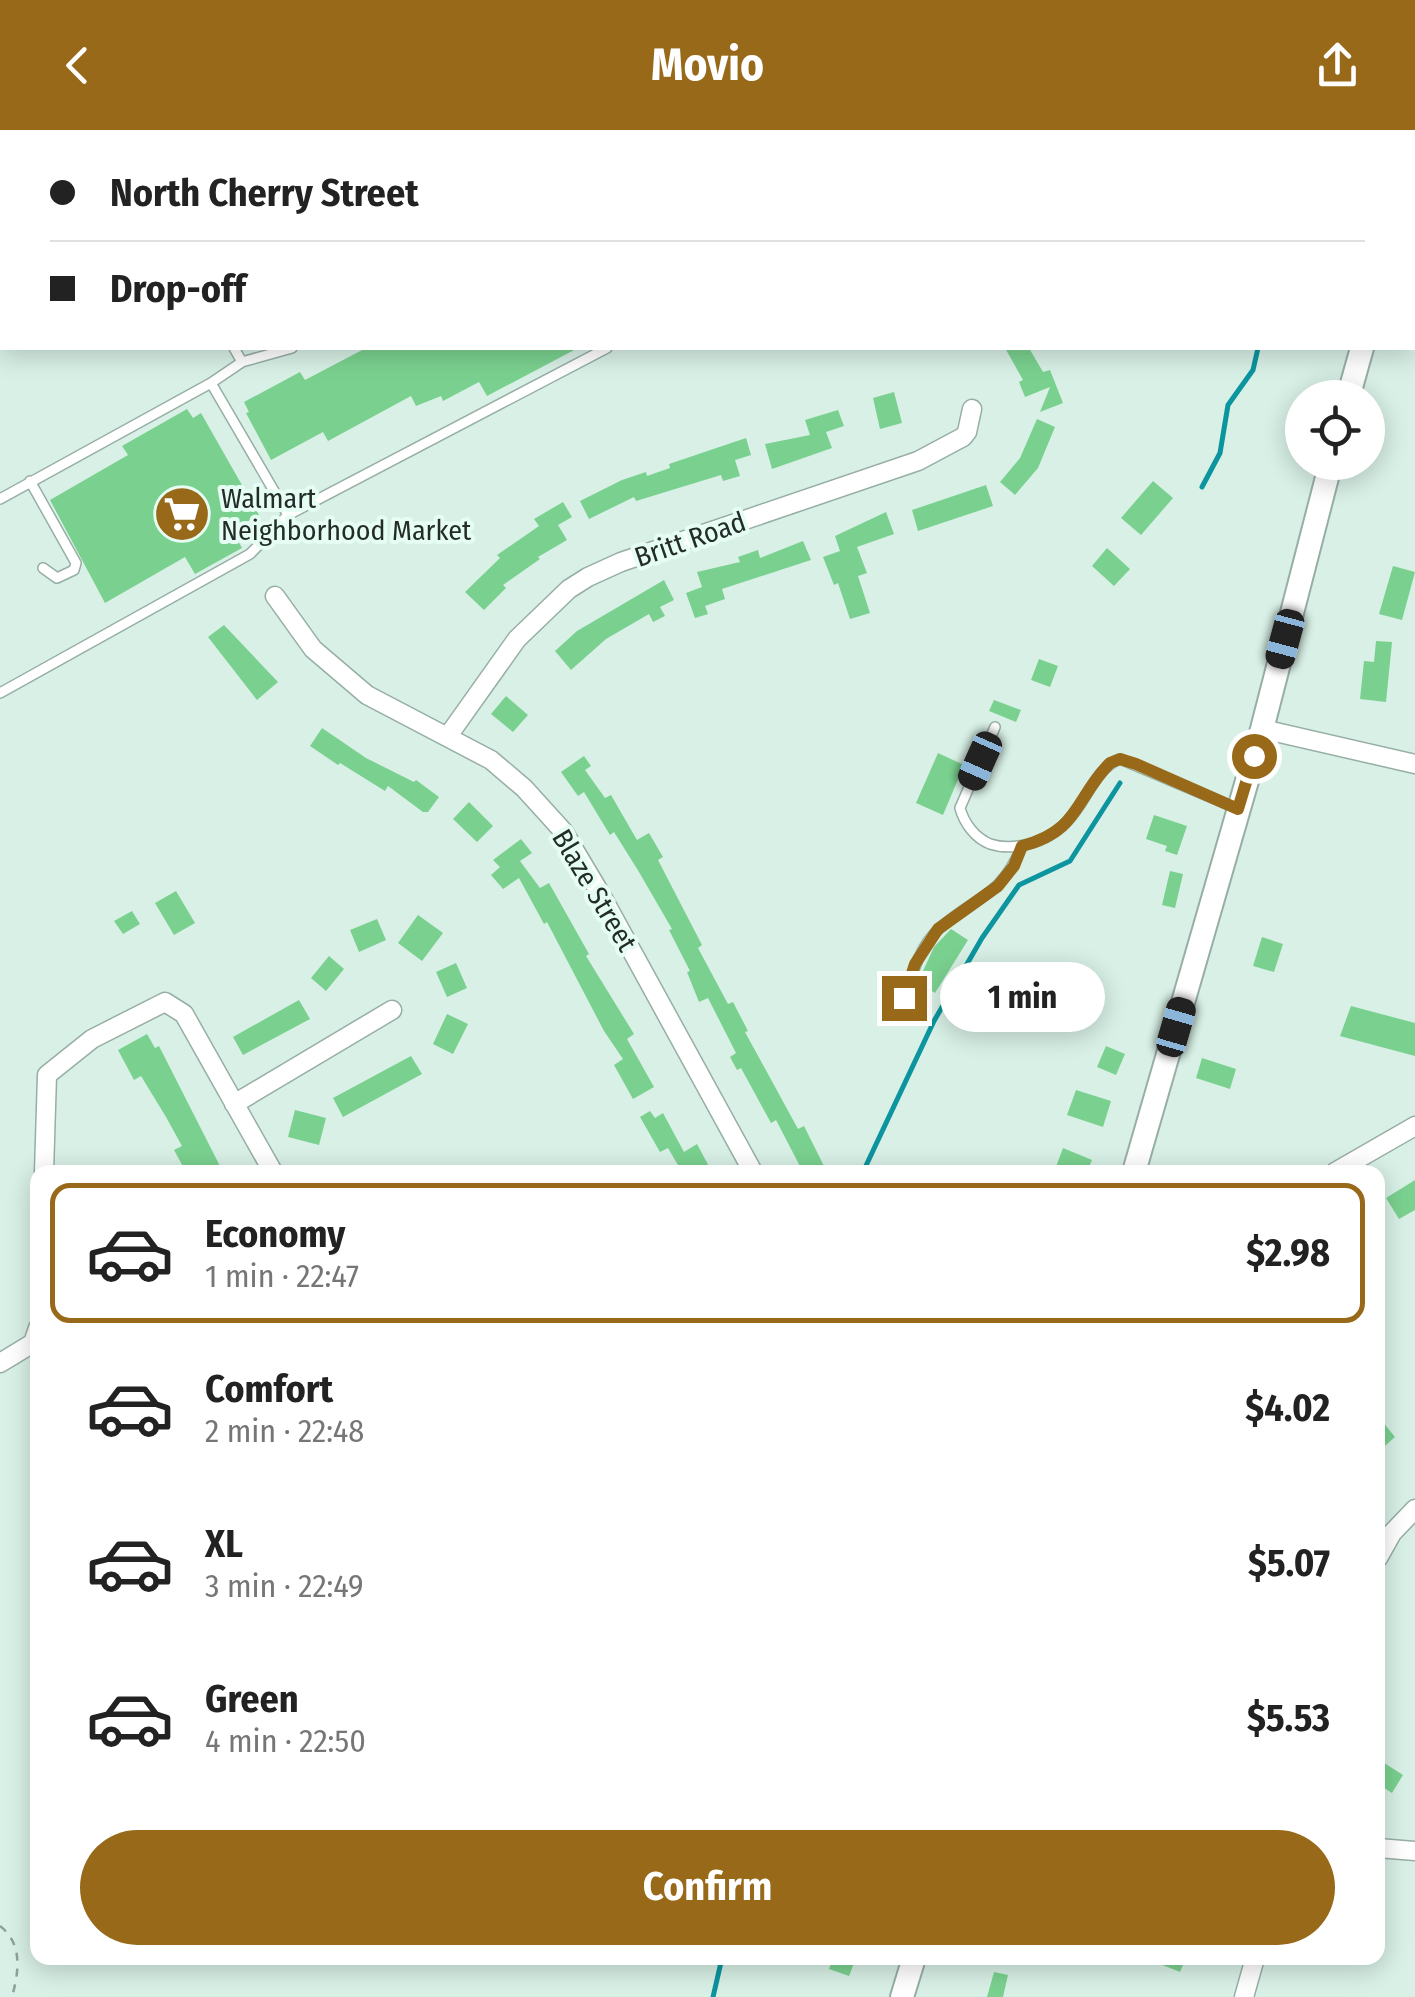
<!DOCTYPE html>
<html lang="en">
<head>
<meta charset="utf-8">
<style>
  :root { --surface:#fff; --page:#f6f6f6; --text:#222; --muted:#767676; --line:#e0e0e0; --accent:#976919 }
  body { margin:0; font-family:"Fira Sans Condensed",sans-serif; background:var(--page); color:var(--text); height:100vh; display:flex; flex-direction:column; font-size:38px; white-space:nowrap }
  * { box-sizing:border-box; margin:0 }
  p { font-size:32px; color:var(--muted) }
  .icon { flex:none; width:55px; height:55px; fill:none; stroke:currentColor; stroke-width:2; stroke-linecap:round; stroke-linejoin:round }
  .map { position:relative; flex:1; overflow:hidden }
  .details { position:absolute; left:30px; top:1035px; width:1355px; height:800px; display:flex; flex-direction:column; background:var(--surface); border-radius:20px; box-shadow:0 5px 25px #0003 }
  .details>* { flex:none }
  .hud { position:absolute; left:0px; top:0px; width:1415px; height:220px; box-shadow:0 5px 25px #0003; display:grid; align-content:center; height:220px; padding:0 50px; background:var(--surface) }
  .controls { position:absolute; left:1285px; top:250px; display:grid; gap:20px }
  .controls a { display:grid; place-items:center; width:100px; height:100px; border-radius:50%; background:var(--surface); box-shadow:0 5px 25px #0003; font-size:50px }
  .end { position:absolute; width:45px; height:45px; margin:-22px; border:12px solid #976919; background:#fff; box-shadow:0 0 0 5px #fff }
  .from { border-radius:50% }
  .bubble { position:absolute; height:70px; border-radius:35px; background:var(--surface); box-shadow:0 5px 25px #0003; font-size:32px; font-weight:700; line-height:70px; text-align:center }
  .car { position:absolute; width:30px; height:60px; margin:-30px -15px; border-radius:12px; box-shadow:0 0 8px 2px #0007; background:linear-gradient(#222 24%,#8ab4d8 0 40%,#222 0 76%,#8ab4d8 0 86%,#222 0) }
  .hud b { display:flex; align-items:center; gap:35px; height:95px; font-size:38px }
  .hud b+b { border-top:2px solid var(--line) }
  .hud i { width:25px; height:25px; background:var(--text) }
  ul { padding:18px 0 0; list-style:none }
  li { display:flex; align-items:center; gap:30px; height:140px; margin:0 20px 15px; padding:0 30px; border:5px solid transparent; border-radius:20px }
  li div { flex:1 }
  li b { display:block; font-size:38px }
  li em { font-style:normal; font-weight:700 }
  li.on { border-color:var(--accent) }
  li>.icon { width:90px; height:90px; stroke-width:1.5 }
  .action { display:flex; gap:20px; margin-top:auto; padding:20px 50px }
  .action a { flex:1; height:115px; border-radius:60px; background:var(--accent); color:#fff; font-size:40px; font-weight:700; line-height:115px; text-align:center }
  header { display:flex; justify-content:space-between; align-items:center; height:130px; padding:0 50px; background:var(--accent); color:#fff; font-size:45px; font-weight:700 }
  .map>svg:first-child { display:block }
</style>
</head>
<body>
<header><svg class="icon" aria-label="back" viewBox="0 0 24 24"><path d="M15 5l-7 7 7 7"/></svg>Movio<svg class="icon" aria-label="share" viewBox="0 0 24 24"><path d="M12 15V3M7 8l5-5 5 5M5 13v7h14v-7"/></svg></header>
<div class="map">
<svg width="1415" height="1867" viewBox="0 0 1415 1867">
  <rect width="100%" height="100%" fill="#d8f0e6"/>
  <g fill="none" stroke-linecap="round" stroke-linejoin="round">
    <path stroke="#0c949f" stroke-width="5" d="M1231,2L1232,0
      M1202,357L1220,323L1228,275L1253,240L1258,218
      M863,1042L934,891L982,808L1019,755L1070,731L1120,653
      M713,1867L722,1828"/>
  </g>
  <path fill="#7ad18f" d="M366,218H578L487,266L479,252L443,271L441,266L416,276L411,266L328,311L323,302L271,330L246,283L249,282L244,272L300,242L305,250Z
    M1005,218H1029L1043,242L1050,240L1063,273L1040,282L1050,257L1025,267L1019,252L1023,250Z
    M894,262L902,293L880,299L873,268Z
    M187,279L193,288L201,283L259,385L232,400L242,418L195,444L185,427L105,473L50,370L128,325L122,316Z
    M838,280L844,296L826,302L832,318L772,339L765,314L810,305L805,290Z
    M1037,289L1055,297L1038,338L1015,365L1000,352L1020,328Z
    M746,308L751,325L735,330L740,346L723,351L721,345L636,371L634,367L589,389L580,371L622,350L646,342L647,346L670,338L669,334Z
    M1153,351L1173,368L1141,405L1121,388Z
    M986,355L993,376L918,401L912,380Z
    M563,372L572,387L558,395L567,410L538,427L540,429L503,455L506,458L484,480L465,462L500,428L497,425L539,396L534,389Z
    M886,382L894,404L857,417L867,443L858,446L870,483L850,489L838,453L834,455L823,427L840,421L835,406Z
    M803,411L811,430L722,459L725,469L705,476L708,484L695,488L686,463L702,457L697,442L740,432L738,427L758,420L760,428Z
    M1107,418L1130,439L1114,456L1092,436Z
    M1393,436L1415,442L1402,490L1379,484Z
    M664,450L674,470L660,477L665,486L653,492L649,484L606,509L571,540L555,521L577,501Z
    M224,495L278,552L257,570L208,507Z
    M1376,511L1392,512L1386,572L1360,569L1364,531L1374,532Z
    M1039,529L1058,536L1050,557L1031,550Z
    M506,566L528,585L513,602L491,584Z
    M994,570L1021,580L1016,592L989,581Z
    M322,598L366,628L414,652L416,650L439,667L428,682H423L388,656L385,661L340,633L338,635L310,616Z
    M938,623L964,635L943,685L916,673Z
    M584,626L591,636L585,640L605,668L611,665L637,710L649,703L663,727L658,730L702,815L698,818L728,874L733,872L748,901L745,902L798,999L804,996L827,1042H803L776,990L771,993L741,938L737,940L730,927L736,923L708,868L699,872L687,842L690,841L669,800L672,799L639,742L614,702L610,705L584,662L578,666L561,642Z
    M469,672L493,696L477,712L453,689Z
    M1154,685L1187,696L1177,725L1165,721L1167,716L1146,709Z
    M521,709L532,723L520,731L540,758L549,753L589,824L586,826L634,904L627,909L654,957L633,969L614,935L623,929L604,901L547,792L544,794L519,748L503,759L491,745L500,737L493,730Z
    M1170,741L1183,744L1175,778L1162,775Z
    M176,761L195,793L174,805L155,773Z
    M132,781L140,794L123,804L114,791Z
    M418,785L443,803L422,831L398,813Z
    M377,789L386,810L359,822L350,800Z
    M951,799L968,810L935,863L918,852L934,817Z
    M1262,807L1283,814L1274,842L1253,836Z
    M329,826L344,839L326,861L311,848Z
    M456,833L467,858L447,867L436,842Z
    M299,870L310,889L243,925L233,907Z
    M1351,876L1415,893V926L1340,906Z
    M447,884L468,894L453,924L433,914Z
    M147,904L155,918L159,916L223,1042H186L174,1020L182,1016L166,987L141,946L134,950L118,920Z
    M1106,916L1125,924L1116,945L1097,937Z
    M411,926L422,944L343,987L333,968Z
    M1202,928L1236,939L1230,959L1196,948Z
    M1076,960L1111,971L1103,997L1067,985Z
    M295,980L326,988L319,1015L288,1007Z
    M650,981L655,988L663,983L684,1022L697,1014L712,1042H682L668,1018L660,1022L640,987Z
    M1063,1018L1092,1030L1087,1042H1054Z
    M1415,1050V1080L1399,1089L1386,1068Z
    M1378,1286L1395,1307L1378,1322Z
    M1378,1629L1403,1645L1392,1663L1378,1654Z
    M833,1828H856L849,1846L829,1839Z
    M1145,1828H1186L1180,1842Z
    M994,1842L1008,1845L1003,1867H987Z"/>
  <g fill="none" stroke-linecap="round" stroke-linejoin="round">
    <g stroke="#97aea5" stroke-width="12">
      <path id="lane" d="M628,0L630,2
        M768,0V2
        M815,0V2
        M1384,0V2
        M448,2L451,0
        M595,2L597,0
        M234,218L242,232
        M211,253L288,385
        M30,351L76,433L74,440L57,448L43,438
        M0,369L211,253L242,232L292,218
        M0,563L250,424L288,385L607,218
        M995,597L960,678C964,693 975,708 990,714C1002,718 1017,717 1029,714C1087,698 1083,644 1120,629L1236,678
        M905,868C912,844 920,815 940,798C977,766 1001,767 1022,716"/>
    </g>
    <g stroke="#97aea5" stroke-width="21">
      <path id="street" d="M275,466L313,519L367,565L491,630L524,658L563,701L600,763L753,1042
        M1262,599L1415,634
        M448,606L517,509L569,459L588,447L621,432L918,331L963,307L967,302L972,279
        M234,974L392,880
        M44,1042L47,945L92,909L165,872L184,884L273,1042
        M1335,1042L1415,996
        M0,1233L33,1213L38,1198
        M1378,1428L1392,1403L1415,1379
        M1378,1718L1415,1721
        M1244,1867L1255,1828"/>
    </g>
    <g stroke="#97aea5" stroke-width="26">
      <path id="secondary" d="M1412,23L1415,13
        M1348,268L1362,218
        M1134,1042L1262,599L1331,332
        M902,1867L914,1828"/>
    </g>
    <g stroke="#97aea5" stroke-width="31">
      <path id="primary" d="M256,2L265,0
        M400,2L409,0
        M0,86L2,85
        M0,130L2,129"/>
    </g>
    <path stroke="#8fa19a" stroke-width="2.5" stroke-dasharray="8 8" stroke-linecap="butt" d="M0,1796C23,1814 19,1841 12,1867"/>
    <use href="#lane" stroke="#fff" stroke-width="9"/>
    <use href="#street" stroke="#fff" stroke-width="18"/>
    <use href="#secondary" stroke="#fff" stroke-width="22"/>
    <use href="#primary" stroke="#fff" stroke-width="28"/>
  </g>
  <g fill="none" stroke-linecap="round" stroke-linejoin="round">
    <path stroke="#976919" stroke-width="12" d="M904,868L915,834L938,799L998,756L1014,736L1022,716C1080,701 1075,668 1110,633L1120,629L1136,634L1238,679L1254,626"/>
  </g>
  <defs>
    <g id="supermarket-disc" transform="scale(2.875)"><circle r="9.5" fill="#976919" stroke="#e5fdf3"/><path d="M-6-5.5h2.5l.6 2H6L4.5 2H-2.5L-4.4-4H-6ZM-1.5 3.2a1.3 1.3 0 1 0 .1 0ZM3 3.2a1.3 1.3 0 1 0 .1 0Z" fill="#fff"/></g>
  </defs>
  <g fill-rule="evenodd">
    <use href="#supermarket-disc" x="182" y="384"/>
  </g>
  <g text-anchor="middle" stroke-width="8" stroke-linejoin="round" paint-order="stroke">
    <g font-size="28" fill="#232c29" stroke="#e5fdf3" text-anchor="start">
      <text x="221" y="378">Walmart<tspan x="221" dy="32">Neighborhood Market</tspan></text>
    </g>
    <g font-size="28" fill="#232c29" stroke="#e5fdf3">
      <text transform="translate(690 409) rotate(-19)" y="10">Britt Road</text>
      <text transform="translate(595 760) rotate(59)" y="10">Blaze Street</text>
    </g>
  </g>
</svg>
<div class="controls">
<a><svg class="icon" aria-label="locate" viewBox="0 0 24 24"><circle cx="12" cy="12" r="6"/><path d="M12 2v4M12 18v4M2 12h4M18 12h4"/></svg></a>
</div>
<i class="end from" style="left:1254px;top:626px"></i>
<i class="end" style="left:904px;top:868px"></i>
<div class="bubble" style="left:940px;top:832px;width:165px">1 min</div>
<i class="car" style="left:1285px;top:509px;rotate:195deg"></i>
<i class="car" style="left:980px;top:631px;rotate:204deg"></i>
<i class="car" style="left:1176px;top:897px;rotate:16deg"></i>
<div class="hud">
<b><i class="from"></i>North Cherry Street</b>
<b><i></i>Drop-off</b>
</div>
<section class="details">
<ul>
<li class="on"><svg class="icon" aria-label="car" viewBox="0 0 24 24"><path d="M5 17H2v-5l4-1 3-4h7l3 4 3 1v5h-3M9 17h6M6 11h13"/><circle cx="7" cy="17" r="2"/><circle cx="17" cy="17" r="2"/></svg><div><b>Economy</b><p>1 min · 22:47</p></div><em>$2.98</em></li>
<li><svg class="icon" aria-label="car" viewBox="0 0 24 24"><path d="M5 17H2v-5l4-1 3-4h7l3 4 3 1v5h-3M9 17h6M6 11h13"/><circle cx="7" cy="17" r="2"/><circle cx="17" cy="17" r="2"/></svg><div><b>Comfort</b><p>2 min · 22:48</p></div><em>$4.02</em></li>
<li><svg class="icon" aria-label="car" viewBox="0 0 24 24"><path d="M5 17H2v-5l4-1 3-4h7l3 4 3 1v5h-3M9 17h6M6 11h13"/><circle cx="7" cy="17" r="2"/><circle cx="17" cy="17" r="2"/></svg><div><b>XL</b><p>3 min · 22:49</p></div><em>$5.07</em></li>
<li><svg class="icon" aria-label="car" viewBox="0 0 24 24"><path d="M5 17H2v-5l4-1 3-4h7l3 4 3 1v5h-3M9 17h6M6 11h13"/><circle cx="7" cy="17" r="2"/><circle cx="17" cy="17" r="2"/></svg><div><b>Green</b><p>4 min · 22:50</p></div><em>$5.53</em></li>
</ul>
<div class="action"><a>Confirm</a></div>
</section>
</div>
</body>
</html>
